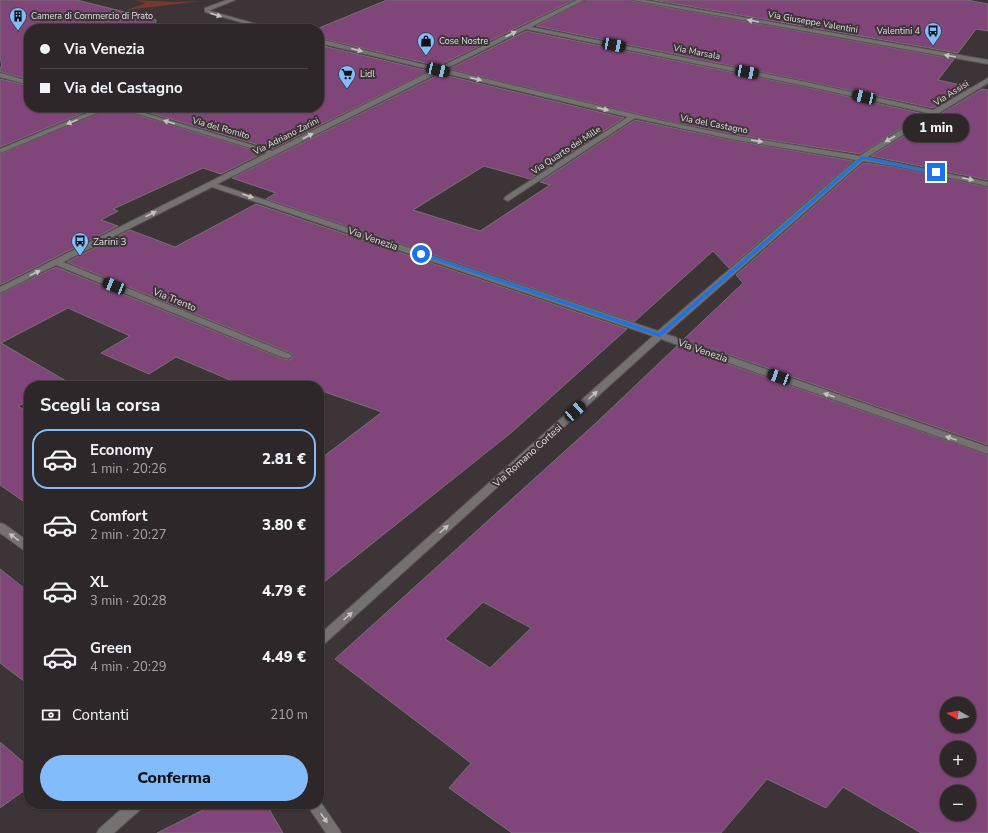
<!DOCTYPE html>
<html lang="it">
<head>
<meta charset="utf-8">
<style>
  :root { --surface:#2d2729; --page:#393335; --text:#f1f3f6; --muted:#a7a5a8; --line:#484446; --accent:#83bcfb }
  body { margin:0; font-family:"Nunito Sans",sans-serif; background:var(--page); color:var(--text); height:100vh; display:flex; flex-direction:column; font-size:15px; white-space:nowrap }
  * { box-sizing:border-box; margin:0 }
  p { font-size:13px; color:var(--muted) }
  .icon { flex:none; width:22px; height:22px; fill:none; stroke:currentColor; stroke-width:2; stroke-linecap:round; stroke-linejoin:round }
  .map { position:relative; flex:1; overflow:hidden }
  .details { position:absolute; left:24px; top:381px; width:300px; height:428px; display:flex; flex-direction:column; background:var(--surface); border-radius:16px; box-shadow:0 1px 3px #0004,0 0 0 1px var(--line) }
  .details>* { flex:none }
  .guide { position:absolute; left:24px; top:24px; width:300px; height:88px; border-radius:16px; box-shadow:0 1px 3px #0004,0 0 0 1px var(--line); display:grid; align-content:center; height:88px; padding:0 16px; background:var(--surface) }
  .needle { width:26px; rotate:279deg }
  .fabs { position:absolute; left:940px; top:697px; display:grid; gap:8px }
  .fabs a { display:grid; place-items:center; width:36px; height:36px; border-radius:50%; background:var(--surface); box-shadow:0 1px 3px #0004,0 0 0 1px var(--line); font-size:20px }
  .end { position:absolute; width:18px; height:18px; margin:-9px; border:5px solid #1a73e8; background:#fff; box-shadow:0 0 0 2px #fff }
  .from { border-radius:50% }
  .bubble { position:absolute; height:28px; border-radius:14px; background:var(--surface); box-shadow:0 1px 3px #0004,0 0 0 1px var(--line); font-size:13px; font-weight:800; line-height:28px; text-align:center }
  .car { position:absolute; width:12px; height:24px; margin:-12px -6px; border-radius:5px; box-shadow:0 0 3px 1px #0007; background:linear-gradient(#222 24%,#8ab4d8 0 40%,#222 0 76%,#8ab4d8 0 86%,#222 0) }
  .guide b { display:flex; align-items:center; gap:14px; height:38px; font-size:15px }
  .guide b+b { border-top:1px solid var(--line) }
  .guide i { width:10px; height:10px; background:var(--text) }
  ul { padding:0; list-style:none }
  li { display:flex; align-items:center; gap:12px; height:60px; margin:0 8px 6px; padding:0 8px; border:2px solid transparent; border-radius:16px }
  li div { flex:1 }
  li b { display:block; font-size:15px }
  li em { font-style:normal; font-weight:800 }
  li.selected { border-color:var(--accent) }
  li>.icon { width:36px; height:36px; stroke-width:1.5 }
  h2 { padding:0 16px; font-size:18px; line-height:48px }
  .pay { display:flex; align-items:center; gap:10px; height:44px; padding:0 16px; font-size:15px }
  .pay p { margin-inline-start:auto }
  .action { display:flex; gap:8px; margin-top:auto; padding:8px 16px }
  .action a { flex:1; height:46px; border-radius:24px; background:var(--accent); color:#111; font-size:16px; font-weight:800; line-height:46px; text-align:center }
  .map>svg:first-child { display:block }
</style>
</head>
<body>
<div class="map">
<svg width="988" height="833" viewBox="0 0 988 833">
  <rect width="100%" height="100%" fill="#3c3437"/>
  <path fill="#77392d" d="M134,0L173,2L201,1L126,10L146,3Z"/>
  <path fill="#814679" stroke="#777176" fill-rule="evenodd" d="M0,0H77L156,20L155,29H29V79L0,72V67H2L0,56Z
    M387,0H574L438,66L319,38V28Z
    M585,0H631L632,1L954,59L938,80L970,87L933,108L806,81L536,26Z
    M653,0H967L988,4V31L976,29L958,53Z
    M526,31L806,87L924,114L860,154L731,134L663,120L449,69Z
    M319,45L429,71L272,149L130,107H319Z
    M440,74L624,118L530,179L484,166L413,210L480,231L550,185L540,182L635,120L731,140L853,161L729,268L713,251L634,322L266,199L276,193L232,178Z
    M0,79L29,86V107H98L0,147Z
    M982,89L988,90V180L871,156Z
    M112,107L263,153L221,174L203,168L113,209L118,211L101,220L118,226L0,285V154Z
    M863,163L896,167L988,187V445L684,339L743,283L736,275Z
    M256,204L627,329L512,432L319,586V460L382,412L319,390V386H244L176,357L149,374L101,353L130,336L68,308L1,343L66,381L57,386H29V401L18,406L29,413V505L0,485V294L56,267L283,359L290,360L293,357L291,353L67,262L130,230L175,247Z
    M677,346L988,455V833H921L843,787L826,808L767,779L721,833H512L449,788L471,763L335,659L596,423ZM483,602L531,628L490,668L445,639ZM947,704H969V726H947ZM947,748H969V770H947ZM947,792H969V814H947Z
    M0,569L29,592V685L0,663Z
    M0,742L29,767V787L0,808Z
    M215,804H266L283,833H157Z"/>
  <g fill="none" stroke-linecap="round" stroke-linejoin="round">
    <g stroke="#5a5255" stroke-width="2">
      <path id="minor" d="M227,0H235L210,10V11L274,29H265L205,12V8Z
        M577,0H584L531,27L806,82L933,110L988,78V83L867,157L988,182V186L896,166L863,161L666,334L988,447V454L661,339L323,645L319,647V635L653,336L212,187L63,262L290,354L292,356L290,358H284L56,265L0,293V287L267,153L115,107H125L272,151L433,70L319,43V39L438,68ZM526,29L806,86L928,113L870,149L860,156L731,135L663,121L445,69ZM440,72L628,117L505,197L504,199L508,201L635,118L731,139L856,160L658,331L217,184Z
        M632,0H644L988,60V64Z
        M0,73L29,81V85L0,77Z
        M102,107H111L0,153V149Z
        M0,523L4,524L29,542V552L25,551L0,533Z
        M319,800L339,829L341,833H326L309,808L307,804H319Z
        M127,804H144L142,808L114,833H97L99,829Z"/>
    </g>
    <use href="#minor" fill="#757171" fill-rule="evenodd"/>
  </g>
  <defs><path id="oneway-solid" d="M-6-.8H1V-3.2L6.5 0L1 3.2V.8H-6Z"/></defs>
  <g fill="#c6c1c3">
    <use href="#oneway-solid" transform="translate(216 15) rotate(17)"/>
    <use href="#oneway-solid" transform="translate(753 21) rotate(-170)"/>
    <use href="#oneway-solid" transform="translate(511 34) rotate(-27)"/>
    <use href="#oneway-solid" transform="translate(357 50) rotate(14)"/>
    <use href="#oneway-solid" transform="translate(950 56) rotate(-170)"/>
    <use href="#oneway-solid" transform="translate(476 79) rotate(13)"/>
    <use href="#oneway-solid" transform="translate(603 109) rotate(13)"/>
    <use href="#oneway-solid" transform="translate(72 122) rotate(158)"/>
    <use href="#oneway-solid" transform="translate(169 122) rotate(-164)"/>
    <use href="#oneway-solid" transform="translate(308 136) rotate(-27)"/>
    <use href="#oneway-solid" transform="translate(890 139) rotate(150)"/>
    <use href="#oneway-solid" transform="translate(757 141) rotate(9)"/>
    <use href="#oneway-solid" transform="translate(968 179) rotate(12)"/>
    <use href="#oneway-solid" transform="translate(248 196) rotate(19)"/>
    <use href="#oneway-solid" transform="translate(151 214) rotate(-27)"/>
    <use href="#oneway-solid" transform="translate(35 273) rotate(-26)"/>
    <use href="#oneway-solid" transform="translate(593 395) rotate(-42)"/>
    <use href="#oneway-solid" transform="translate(829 395) rotate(-161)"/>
    <use href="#oneway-solid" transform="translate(951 438) rotate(-161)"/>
    <use href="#oneway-solid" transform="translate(444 529) rotate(-42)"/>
    <use href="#oneway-solid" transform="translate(14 537) rotate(-144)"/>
    <use href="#oneway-solid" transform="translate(348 616) rotate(-42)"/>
    <use href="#oneway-solid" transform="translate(324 818) rotate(55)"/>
  </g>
  <path fill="#1a73e8" d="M862,156L938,172L936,174L863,159L660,337L418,254L423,253L659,333Z"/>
  <defs>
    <g id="building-pin" transform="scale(0.9)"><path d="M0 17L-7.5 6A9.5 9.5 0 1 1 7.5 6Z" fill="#83bcfb" stroke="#3c3437"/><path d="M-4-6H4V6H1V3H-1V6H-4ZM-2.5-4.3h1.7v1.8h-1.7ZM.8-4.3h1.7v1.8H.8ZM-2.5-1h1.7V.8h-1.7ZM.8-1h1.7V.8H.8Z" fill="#111"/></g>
    <g id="bus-pin" transform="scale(0.9)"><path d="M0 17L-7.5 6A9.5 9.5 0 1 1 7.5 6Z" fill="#83bcfb" stroke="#3c3437"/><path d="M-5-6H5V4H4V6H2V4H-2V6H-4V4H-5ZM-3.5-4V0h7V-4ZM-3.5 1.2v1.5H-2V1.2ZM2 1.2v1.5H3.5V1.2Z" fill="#111"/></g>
    <g id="shop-pin" transform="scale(0.9)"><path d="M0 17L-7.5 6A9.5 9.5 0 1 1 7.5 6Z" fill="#83bcfb" stroke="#3c3437"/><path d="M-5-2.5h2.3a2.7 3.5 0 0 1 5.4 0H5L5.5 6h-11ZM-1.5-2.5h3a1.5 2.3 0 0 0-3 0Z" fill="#111"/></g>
    <g id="supermarket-pin" transform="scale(0.9)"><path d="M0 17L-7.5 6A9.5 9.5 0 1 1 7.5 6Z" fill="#83bcfb" stroke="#3c3437"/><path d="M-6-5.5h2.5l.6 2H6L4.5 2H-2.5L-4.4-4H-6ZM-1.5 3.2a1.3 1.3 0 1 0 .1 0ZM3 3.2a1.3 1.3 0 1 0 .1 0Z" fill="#111"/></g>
  </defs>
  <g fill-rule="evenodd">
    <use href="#building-pin" x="18" y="16"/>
    <use href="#bus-pin" x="933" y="31"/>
    <use href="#shop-pin" x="426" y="41"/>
    <use href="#supermarket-pin" x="347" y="74"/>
    <use href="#bus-pin" x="80" y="241"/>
  </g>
  <g text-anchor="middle" stroke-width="4" stroke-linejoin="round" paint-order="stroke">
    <g font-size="9" fill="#e1dcde" stroke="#3c3437" text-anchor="start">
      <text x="31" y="19">Camera di Commercio di Prato</text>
      <text x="920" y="34" text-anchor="end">Valentini 4</text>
      <text x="439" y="44">Cose Nostre</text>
      <text x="360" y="77">Lidl</text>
    </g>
    <g font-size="9" fill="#e1dcde" stroke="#3c3437">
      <text transform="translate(813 22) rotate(10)" y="3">Via Giuseppe Valentini</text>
      <text transform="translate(697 52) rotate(11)" y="3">Via Marsala</text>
      <text transform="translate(951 93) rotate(-32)" y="3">Via Assisi</text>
      <text transform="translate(714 124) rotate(11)" y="3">Via del Castagno</text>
      <text transform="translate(221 128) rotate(16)" y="3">Via del Romito</text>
      <text transform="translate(286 136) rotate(-27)" y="3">Via Adriano Zarini</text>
      <text transform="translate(566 150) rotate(-33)" y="3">Via Quarto dei Mille</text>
    </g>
    <g font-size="10" fill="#e1dcde" stroke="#3c3437">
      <text transform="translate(373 238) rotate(19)" y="4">Via Venezia</text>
      <text transform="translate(175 299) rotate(22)" y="4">Via Trento</text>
      <text transform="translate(703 350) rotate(19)" y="4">Via Venezia</text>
      <text transform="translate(527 455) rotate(-42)" y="4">Via Romano Cortesi</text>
    </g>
    <g font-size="10" fill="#e1dcde" stroke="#3c3437" text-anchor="start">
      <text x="93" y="245">Zarini 3</text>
    </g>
  </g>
</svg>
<div class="fabs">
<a><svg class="needle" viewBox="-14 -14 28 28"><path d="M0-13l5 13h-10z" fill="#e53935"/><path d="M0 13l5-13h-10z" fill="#a7a5a8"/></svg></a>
<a>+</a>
<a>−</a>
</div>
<i class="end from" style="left:421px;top:254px"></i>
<i class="end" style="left:936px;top:172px"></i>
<div class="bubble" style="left:903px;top:114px;width:66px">1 min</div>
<i class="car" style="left:614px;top:45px;rotate:101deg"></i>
<i class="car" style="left:438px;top:70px;rotate:103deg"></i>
<i class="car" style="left:747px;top:72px;rotate:101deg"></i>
<i class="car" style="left:864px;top:97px;rotate:283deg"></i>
<i class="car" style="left:114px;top:286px;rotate:292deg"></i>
<i class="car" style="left:779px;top:377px;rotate:290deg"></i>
<i class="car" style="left:575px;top:411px;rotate:48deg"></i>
<div class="guide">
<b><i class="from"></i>Via Venezia</b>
<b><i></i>Via del Castagno</b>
</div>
<section class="details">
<h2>Scegli la corsa</h2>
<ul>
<li class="selected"><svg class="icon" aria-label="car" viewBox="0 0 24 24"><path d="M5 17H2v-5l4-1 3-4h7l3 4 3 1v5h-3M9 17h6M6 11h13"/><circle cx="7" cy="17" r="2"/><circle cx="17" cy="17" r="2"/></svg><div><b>Economy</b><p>1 min · 20:26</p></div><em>2.81 €</em></li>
<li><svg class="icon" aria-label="car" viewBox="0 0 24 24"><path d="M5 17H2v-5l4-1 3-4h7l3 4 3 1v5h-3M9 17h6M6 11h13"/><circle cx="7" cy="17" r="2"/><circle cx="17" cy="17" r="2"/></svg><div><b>Comfort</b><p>2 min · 20:27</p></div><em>3.80 €</em></li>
<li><svg class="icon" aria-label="car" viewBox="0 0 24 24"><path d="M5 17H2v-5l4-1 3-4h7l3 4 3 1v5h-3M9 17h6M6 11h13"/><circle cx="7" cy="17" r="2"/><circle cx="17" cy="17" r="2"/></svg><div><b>XL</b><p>3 min · 20:28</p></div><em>4.79 €</em></li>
<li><svg class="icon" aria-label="car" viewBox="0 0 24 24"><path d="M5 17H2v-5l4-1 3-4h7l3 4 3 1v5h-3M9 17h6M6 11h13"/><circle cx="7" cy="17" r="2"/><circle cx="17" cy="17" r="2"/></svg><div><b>Green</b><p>4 min · 20:29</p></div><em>4.49 €</em></li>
</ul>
<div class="pay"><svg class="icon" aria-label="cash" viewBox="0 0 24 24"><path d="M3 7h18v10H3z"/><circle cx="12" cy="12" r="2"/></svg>Contanti<p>210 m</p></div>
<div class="action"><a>Conferma</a></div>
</section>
</div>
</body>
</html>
